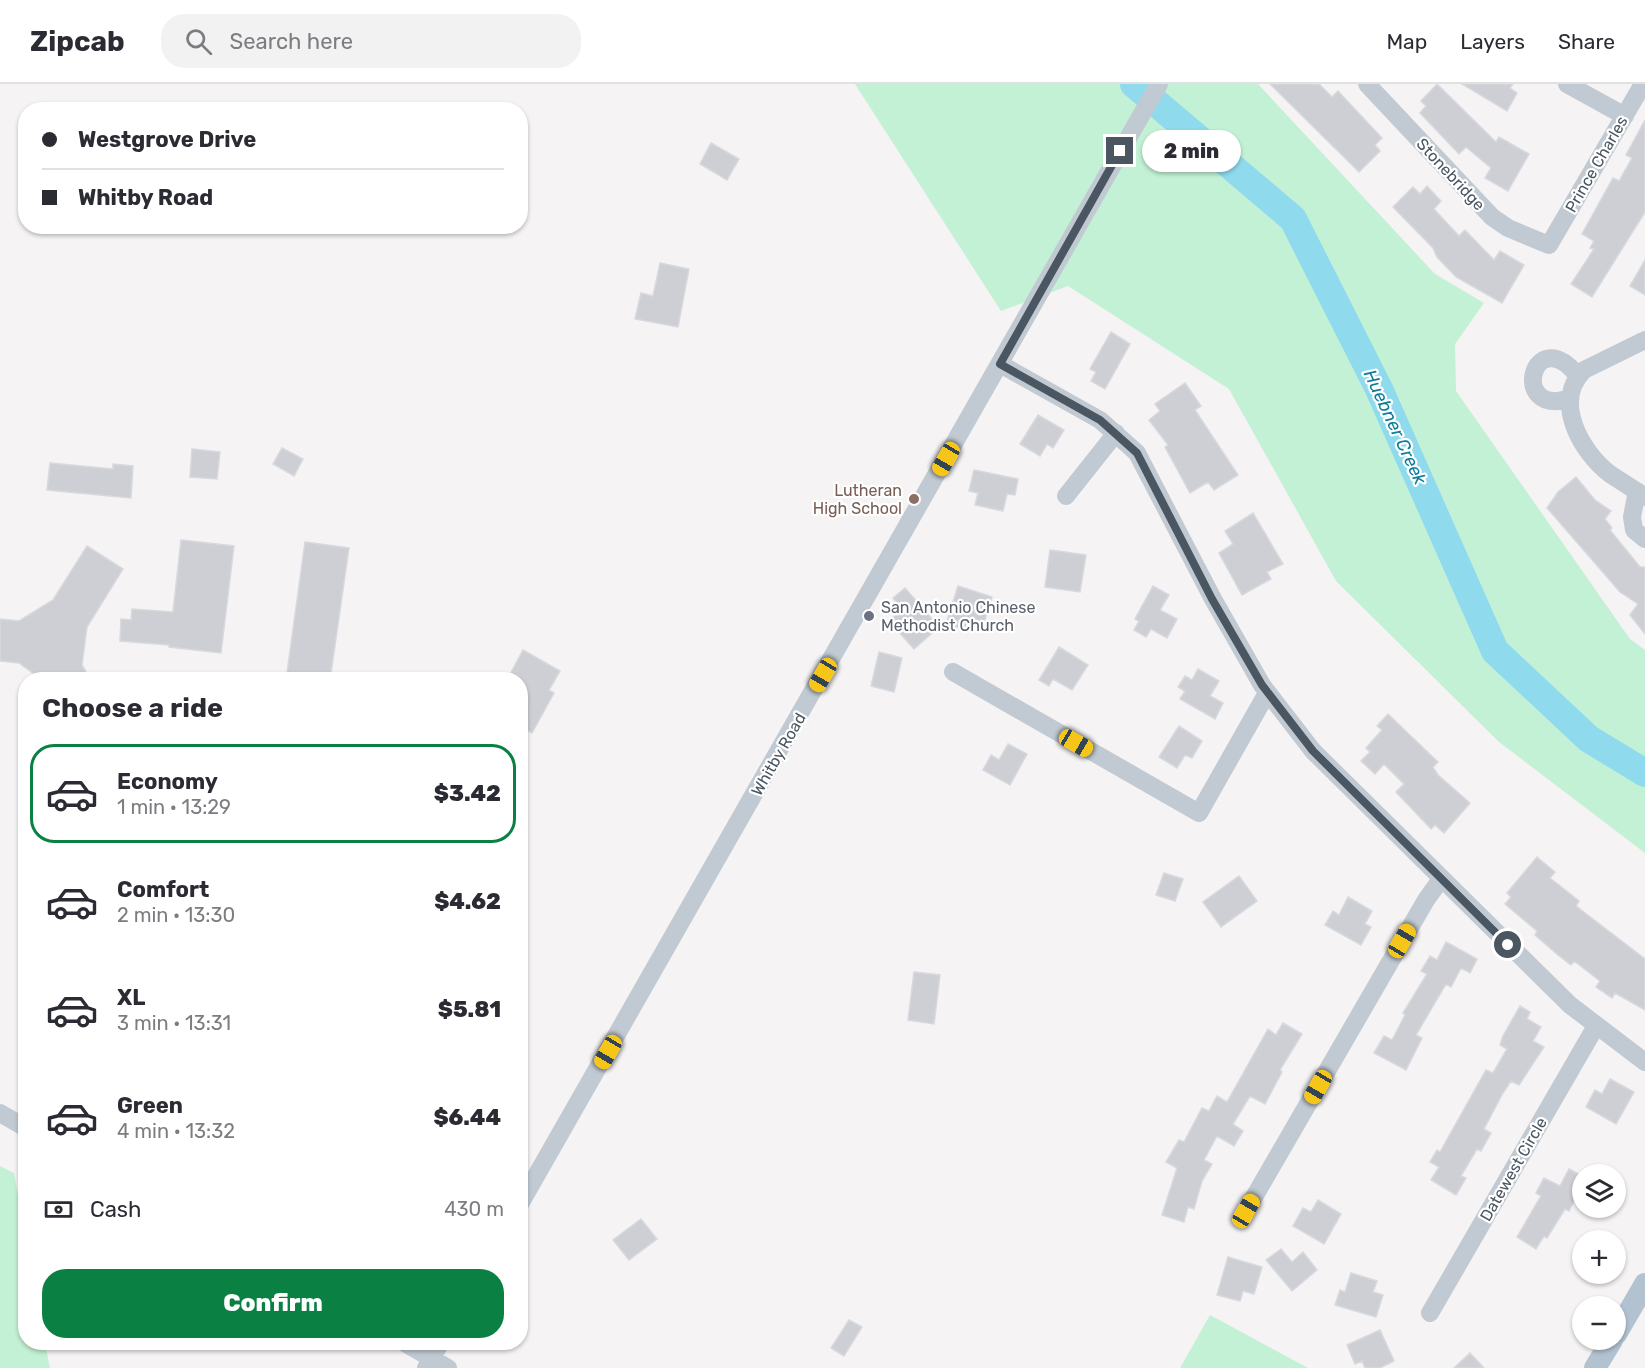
<!DOCTYPE html>
<html lang="en">
<head>
<meta charset="utf-8">
<style>
  :root { --surface:#fff; --page:#f2f2f3; --text:#2b2b33; --muted:#7c7c81; --line:#e1e1e2; --accent:#0b8043 }
  body { margin:0; font-family:Rubik,sans-serif; background:var(--page); color:var(--text); height:100vh; display:flex; flex-direction:column; font-size:22px; white-space:nowrap }
  * { box-sizing:border-box; margin:0 }
  p { font-size:20px; color:var(--muted) }
  .icon { flex:none; width:33px; height:33px; fill:none; stroke:currentColor; stroke-width:2; stroke-linecap:round; stroke-linejoin:round }
  .map { position:relative; flex:1; overflow:hidden }
  .drawer { position:absolute; left:18px; top:588px; width:510px; height:678px; display:flex; flex-direction:column; background:var(--surface); border-radius:24px; box-shadow:0 2px 4px #0004 }
  .drawer>* { flex:none }
  .guide { position:absolute; left:18px; top:18px; width:510px; height:132px; border-radius:24px; box-shadow:0 2px 4px #0004; display:grid; align-content:center; height:132px; padding:0 24px; background:var(--surface) }
  .controls { position:absolute; left:1572px; top:1080px; display:grid; gap:12px }
  .controls a { display:grid; place-items:center; width:54px; height:54px; border-radius:50%; background:var(--surface); box-shadow:0 2px 4px #0004; font-size:30px }
  .end { position:absolute; width:27px; height:27px; margin:-14px; border:8px solid #4a5661; background:#fff; box-shadow:0 0 0 3px #fff }
  .from { border-radius:50% }
  .bubble { position:absolute; height:42px; border-radius:21px; background:var(--surface); box-shadow:0 2px 4px #0004; font-size:20px; font-weight:800; line-height:42px; text-align:center }
  .car { position:absolute; width:18px; height:36px; margin:-18px -9px; border-radius:8px; box-shadow:0 0 4px 2px #0007; background:linear-gradient(#f5c518 24%,#345 0 40%,#f5c518 0 76%,#345 0 86%,#f5c518 0) }
  .guide b { display:flex; align-items:center; gap:21px; height:57px; font-size:22px }
  .guide b+b { border-top:2px solid var(--line) }
  .guide i { width:15px; height:15px; background:var(--text) }
  ul { padding:0; list-style:none }
  li { display:flex; align-items:center; gap:18px; height:99px; margin:0 12px 9px; padding:0 12px; border:3px solid transparent; border-radius:24px }
  li div { flex:1 }
  li b { display:block; font-size:22px }
  li em { font-style:normal; font-weight:800 }
  li.on { border-color:var(--accent) }
  li>.icon { width:54px; height:54px; stroke-width:1.5 }
  h2 { padding:0 24px; font-size:27px; line-height:72px }
  .pay { display:flex; align-items:center; gap:15px; height:66px; padding:0 24px; font-size:22px }
  .pay p { margin-inline-start:auto }
  .cta { display:flex; gap:12px; margin-top:auto; padding:12px 24px }
  .cta a { flex:1; height:69px; border-radius:24px; background:var(--accent); color:#fff; font-size:24px; font-weight:800; line-height:69px; text-align:center }
  header { display:flex; align-items:center; gap:36px; box-sizing:border-box; height:84px; padding:0 30px; background:var(--surface); border-bottom:2px solid var(--line) }
  header strong { font-size:28px }
  nav { display:flex; gap:33px; margin-inline-start:auto; font-size:21px }
  .search { width:420px; height:54px; background:var(--page); display:flex; align-items:center; gap:15px; box-sizing:border-box; padding:0 21px; border-radius:24px; color:var(--muted); font-size:22px }
  .map>svg:first-child { display:block }
</style>
</head>
<body>
<header>
<strong>Zipcab</strong>
<div class="search"><svg class="icon" aria-label="search" viewBox="0 0 24 24"><circle cx="10" cy="10" r="6"/><path d="M15 15l6 6"/></svg>Search here</div>
<nav><a>Map</a><a>Layers</a><a>Share</a></nav>
</header>
<div class="map">
<svg width="1645" height="1284" viewBox="0 0 1645 1284">
  <rect width="100%" height="100%" fill="#f5f3f3"/>
  <path fill="#c3f1d5" d="M855,0H1258L1435,190L1484,219L1455,260L1456,307L1630,555L1645,566V769L1499,658L1336,497L1229,305L1068,202L1001,227Z
    M0,1082L14,1089L25,1152L26,1258L45,1259L50,1284H0Z
    M1210,1231L1308,1284H1180Z"/>
  <g fill="none" stroke-linecap="round" stroke-linejoin="round">
    <path stroke="#90daee" stroke-width="28" d="M1134,0L1293,135L1379,305L1495,567L1589,655L1645,689"/>
  </g>
  <path fill="#cdcfd5" stroke="#d7d9de" stroke-width="1.5" d="M1270,0H1319L1332,13L1338,7L1382,54L1375,61L1380,67L1359,88Z
    M1437,0L1496,58L1499,53L1529,70L1508,107L1485,94L1491,84L1466,63L1459,70L1420,29L1426,22L1421,17Z
    M1462,0H1513L1510,4L1517,9L1507,27Z
    M1645,36V128L1592,213L1571,200L1594,165L1590,164L1594,157L1582,150L1613,94L1619,97L1632,74L1626,71Z
    M711,59L739,75L727,96L700,80Z
    M1427,102L1441,117L1434,125L1459,152L1465,146L1494,176L1500,167L1524,181L1502,219L1456,193L1437,173L1433,164L1393,123L1413,103L1420,110Z
    M1645,176V211L1630,202Z
    M660,179L689,185L678,243L635,235L641,209L653,212Z
    M1111,248L1130,260L1105,305L1091,297L1096,288L1090,285Z
    M1185,299L1201,322L1195,326L1238,391L1214,406L1208,398L1190,409L1165,363L1168,361L1149,336L1160,327L1155,320Z
    M1038,331L1064,346L1053,364L1047,360L1040,372L1020,360Z
    M282,364L303,375L294,392L273,380Z
    M192,365L220,368L217,395L190,393Z
    M50,379L113,385V380L133,382L131,414L47,406Z
    M974,386L1018,395L1015,411L1007,410L1003,427L975,421L978,409L969,407Z
    M1576,393L1595,416L1611,427L1605,435L1612,444L1610,446L1640,483H1645V550L1630,531L1638,520L1620,508L1547,424L1558,408Z
    M1253,429L1283,480L1267,488L1271,495L1242,511L1219,469L1233,460L1225,447Z
    M181,456L234,462L221,569L169,563V561L120,557L121,535L131,536L132,525L173,528Z
    M305,458L349,464L330,596H286Z
    M87,462L123,485L87,543L82,581L91,596H42L19,579L0,577V535L19,537L53,516Z
    M1050,466L1086,471L1080,508L1045,503Z
    M958,502L992,513L984,539L973,536L970,547L946,540Z
    M1153,502L1169,511L1160,526L1177,535L1167,554L1151,545L1146,553L1134,546L1139,537L1135,535Z
    M905,504L939,543L914,565L889,537L902,525L893,514Z
    M1059,563L1088,581L1072,606L1053,595L1049,602L1039,596Z
    M523,566L560,587L549,606L554,609L532,649L520,642V596H507Z
    M879,568L902,574L894,608L871,602Z
    M1198,585L1219,597L1210,612L1223,619L1215,635L1180,615L1185,607L1178,603L1185,592L1192,596Z
    M1388,630L1438,678L1433,683L1438,691L1470,719L1444,749L1435,741L1431,745L1396,708L1404,700L1384,680L1375,690L1361,677L1370,668L1366,664L1382,646L1377,642Z
    M1179,642L1202,657L1192,674L1185,671L1177,684L1159,673Z
    M1008,660L1027,670L1010,701L983,686L991,671L999,676Z
    M1537,773L1555,788L1550,794L1579,817L1576,822L1645,875V926L1615,909L1612,914L1596,903L1600,897L1574,877L1571,881L1558,871L1535,851L1537,847L1505,820L1511,813L1507,809Z
    M1164,789L1183,795L1175,817L1156,811Z
    M1239,792L1257,817L1221,843L1203,818Z
    M1348,813L1372,827L1365,840L1371,843L1361,861L1325,841L1333,827L1339,831Z
    M1446,858L1477,875L1470,889L1461,884L1451,903L1446,900L1416,951L1422,954L1406,986L1374,969L1384,952L1392,956L1405,931L1403,929L1427,890L1421,887L1430,872L1437,876Z
    M914,888L940,891L934,940L908,936Z
    M1520,922L1530,928L1527,935L1541,943L1533,957L1544,963L1519,1001L1511,997L1503,1009L1484,1045L1491,1049L1481,1067L1477,1065L1461,1092L1466,1094L1456,1111L1431,1096L1439,1083L1430,1078L1437,1066L1440,1068L1486,986L1493,989L1507,965L1500,961L1503,952Z
    M1283,939L1302,950L1280,986L1282,988L1265,1020L1250,1012L1233,1040L1243,1047L1234,1062L1217,1052L1204,1076L1212,1080L1202,1097L1194,1125L1188,1123L1184,1138L1162,1131L1177,1084L1166,1078L1179,1056L1184,1058L1202,1024L1209,1027L1217,1012L1227,1018L1268,945L1276,951Z
    M1610,995L1634,1008L1616,1040L1586,1023L1595,1006L1602,1010Z
    M1569,1085L1582,1092V1102L1569,1127L1565,1125L1547,1154L1544,1152L1536,1165L1517,1153L1541,1112L1536,1109L1544,1094L1560,1102Z
    M1318,1116L1341,1130L1324,1160L1293,1142L1303,1124L1311,1128Z
    M641,1135L657,1155L629,1176L613,1156Z
    M1281,1165L1292,1178L1303,1168L1317,1186L1292,1207L1266,1176Z
    M1228,1173L1262,1183L1254,1210L1243,1207L1240,1217L1217,1211Z
    M1351,1189L1377,1197L1373,1208L1383,1211L1376,1233L1335,1221L1340,1206L1345,1208Z
    M849,1236L862,1243L844,1272L831,1264Z
    M1380,1246L1394,1277L1380,1284H1365L1362,1277L1355,1280L1347,1261Z
    M1470,1269L1484,1284H1454Z"/>
  <g fill="none" stroke-linecap="round" stroke-linejoin="round">
    <path stroke="#c1cad2" stroke-width="18" d="M1367,0L1492,133L1508,144L1549,161L1643,0
      M1567,0L1625,32
      M1645,256L1584,286C1552,317 1581,368 1610,390C1622,398 1634,405 1645,413
      M1000,280L1100,336L1137,369L1213,515L1262,601L1313,667L1570,921L1645,978
      M1568,315C1509,332 1533,236 1578,292
      M1637,407L1632,433L1634,446L1645,455
      M1066,412L1116,349
      M953,588L1199,729L1267,609
      M0,1029L26,1044
      M520,1120L1159,0
      M1246,1127L1426,816L1441,795
      M1430,1229L1596,942
      M403,1258L448,1284
      M426,1284L441,1258"/>
    <path stroke="#b3c2d1" stroke-width="22" d="M1616,1250L1645,1200
      M1595,1284L1612,1256"/>
  </g>
  <g fill="none" stroke-linecap="round" stroke-linejoin="round">
    <path stroke="#4a5661" stroke-width="8" d="M1120,67L1000,280L1100,336L1137,369L1212,515L1262,601L1313,667L1508,861"/>
  </g>
  <circle fill="#8d6e63" stroke="#fff" stroke-width="2" cx="914" cy="415" r="6"/>
  <circle fill="#6b7280" stroke="#fff" stroke-width="2" cx="869" cy="532" r="6"/>
  <g text-anchor="middle" stroke-width="4.5" stroke-linejoin="round" paint-order="stroke">
    <g font-size="16" fill="#4a5661" stroke="#fff">
      <text transform="translate(1596 80) rotate(-60)" y="6">Prince Charles</text>
      <text transform="translate(1451 90) rotate(47)" y="6">Stonebridge</text>
      <text transform="translate(778 670) rotate(-60)" y="6">Whitby Road</text>
      <text transform="translate(1513 1085) rotate(-60)" y="6">Datewest Circle</text>
    </g>
    <g font-size="16" fill="#785e54" stroke="#fff" text-anchor="end">
      <text x="902" y="412">Lutheran<tspan x="902" dy="18">High School</tspan></text>
    </g>
    <g font-size="16" fill="#5b616d" stroke="#fff" text-anchor="start">
      <text x="881" y="529">San Antonio Chinese<tspan x="881" dy="18">Methodist Church</tspan></text>
    </g>
    <g font-size="18" font-style="italic" fill="#0c7c9b" stroke="#fff">
      <text transform="translate(1395 343) rotate(65)" y="6">Huebner Creek</text>
    </g>
  </g>
</svg>
<div class="controls">
<a><svg class="icon" aria-label="layers" viewBox="0 0 24 24"><path d="M12 4l9 5-9 5-9-5zM3 14l9 5 9-5"/></svg></a>
<a>+</a>
<a>−</a>
</div>
<i class="end from" style="left:1508px;top:861px"></i>
<i class="end" style="left:1120px;top:67px"></i>
<div class="bubble" style="left:1142px;top:46px;width:99px">2 min</div>
<i class="car" style="left:946px;top:375px;rotate:210deg"></i>
<i class="car" style="left:823px;top:591px;rotate:210deg"></i>
<i class="car" style="left:1076px;top:659px;rotate:120deg"></i>
<i class="car" style="left:1402px;top:857px;rotate:30deg"></i>
<i class="car" style="left:608px;top:968px;rotate:210deg"></i>
<i class="car" style="left:1318px;top:1003px;rotate:210deg"></i>
<i class="car" style="left:1246px;top:1127px;rotate:30deg"></i>
<div class="guide">
<b><i class="from"></i>Westgrove Drive</b>
<b><i></i>Whitby Road</b>
</div>
<section class="drawer">
<h2>Choose a ride</h2>
<ul>
<li class="on"><svg class="icon" aria-label="car" viewBox="0 0 24 24"><path d="M5 17H2v-5l4-1 3-4h7l3 4 3 1v5h-3M9 17h6M6 11h13"/><circle cx="7" cy="17" r="2"/><circle cx="17" cy="17" r="2"/></svg><div><b>Economy</b><p>1 min · 13:29</p></div><em>$3.42</em></li>
<li><svg class="icon" aria-label="car" viewBox="0 0 24 24"><path d="M5 17H2v-5l4-1 3-4h7l3 4 3 1v5h-3M9 17h6M6 11h13"/><circle cx="7" cy="17" r="2"/><circle cx="17" cy="17" r="2"/></svg><div><b>Comfort</b><p>2 min · 13:30</p></div><em>$4.62</em></li>
<li><svg class="icon" aria-label="car" viewBox="0 0 24 24"><path d="M5 17H2v-5l4-1 3-4h7l3 4 3 1v5h-3M9 17h6M6 11h13"/><circle cx="7" cy="17" r="2"/><circle cx="17" cy="17" r="2"/></svg><div><b>XL</b><p>3 min · 13:31</p></div><em>$5.81</em></li>
<li><svg class="icon" aria-label="car" viewBox="0 0 24 24"><path d="M5 17H2v-5l4-1 3-4h7l3 4 3 1v5h-3M9 17h6M6 11h13"/><circle cx="7" cy="17" r="2"/><circle cx="17" cy="17" r="2"/></svg><div><b>Green</b><p>4 min · 13:32</p></div><em>$6.44</em></li>
</ul>
<div class="pay"><svg class="icon" aria-label="cash" viewBox="0 0 24 24"><path d="M3 7h18v10H3z"/><circle cx="12" cy="12" r="2"/></svg>Cash<p>430 m</p></div>
<div class="cta"><a>Confirm</a></div>
</section>
</div>
</body>
</html>
